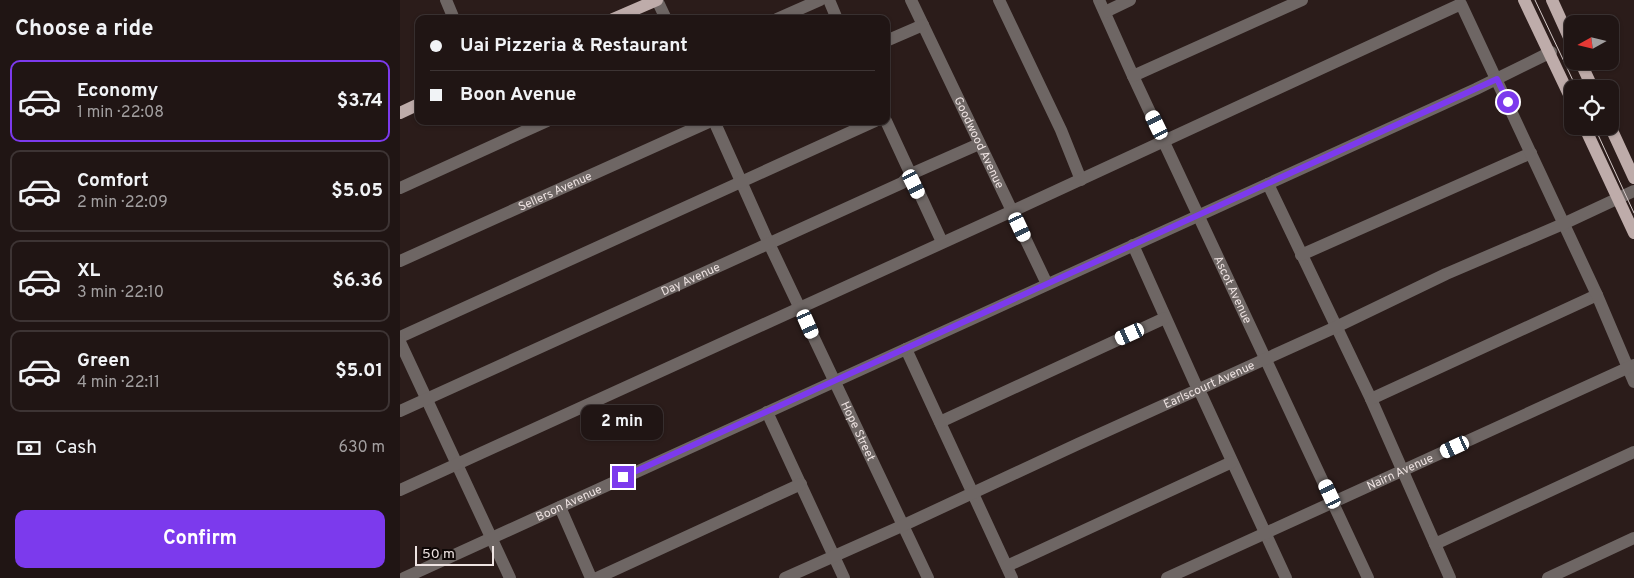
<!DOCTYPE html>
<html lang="en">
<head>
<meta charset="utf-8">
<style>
  :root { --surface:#201514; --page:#281e1d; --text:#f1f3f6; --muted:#a29fa0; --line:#3d3434; --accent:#7c3aed }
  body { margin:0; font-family:Overpass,sans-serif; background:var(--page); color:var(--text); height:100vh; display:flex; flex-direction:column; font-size:19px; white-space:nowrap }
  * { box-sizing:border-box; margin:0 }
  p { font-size:16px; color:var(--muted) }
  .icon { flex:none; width:28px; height:28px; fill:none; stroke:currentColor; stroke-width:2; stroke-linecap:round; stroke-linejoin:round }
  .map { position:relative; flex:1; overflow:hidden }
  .details { display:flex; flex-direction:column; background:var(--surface); width:400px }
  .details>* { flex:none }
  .guide { position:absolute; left:15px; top:15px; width:475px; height:110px; border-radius:10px; box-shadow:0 1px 4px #0004,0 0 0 1px var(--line); display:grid; align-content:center; height:110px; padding:0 15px; background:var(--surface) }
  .needle { width:32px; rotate:262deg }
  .tools { position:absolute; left:1164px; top:15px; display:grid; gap:10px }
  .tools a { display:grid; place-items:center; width:55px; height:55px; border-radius:10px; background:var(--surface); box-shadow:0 1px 4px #0004,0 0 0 1px var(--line); font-size:25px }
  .scale { position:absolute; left:15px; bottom:12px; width:79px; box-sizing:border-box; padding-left:5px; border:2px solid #eee3e2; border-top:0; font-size:14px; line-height:18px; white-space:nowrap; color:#eee3e2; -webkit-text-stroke:4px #0f0807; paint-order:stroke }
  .end { position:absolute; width:22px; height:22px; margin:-11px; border:6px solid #7c3aed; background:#fff; box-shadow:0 0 0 2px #fff }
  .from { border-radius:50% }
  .bubble { position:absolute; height:35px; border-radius:10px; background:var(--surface); box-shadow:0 1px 4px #0004,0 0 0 1px var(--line); font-size:16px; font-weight:700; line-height:35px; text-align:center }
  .car { position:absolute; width:15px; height:30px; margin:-15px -8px; border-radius:6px; box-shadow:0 0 4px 1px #0007; background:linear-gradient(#fff 24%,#345 0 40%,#fff 0 76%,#345 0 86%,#fff 0) }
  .guide b { display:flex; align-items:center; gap:18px; height:48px; font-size:19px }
  .guide b+b { border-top:1px solid var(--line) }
  .guide i { width:12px; height:12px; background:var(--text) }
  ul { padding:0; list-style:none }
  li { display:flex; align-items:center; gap:15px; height:82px; margin:0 10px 8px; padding:0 5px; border:2px solid var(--line); border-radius:10px }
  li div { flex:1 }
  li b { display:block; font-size:19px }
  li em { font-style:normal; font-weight:700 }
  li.on { border-color:var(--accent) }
  li>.icon { width:45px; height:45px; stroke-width:1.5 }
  h2 { padding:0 15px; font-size:22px; line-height:60px }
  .pay { display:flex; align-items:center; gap:12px; height:55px; padding:0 15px; font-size:19px }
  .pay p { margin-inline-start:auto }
  .cta { display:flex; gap:10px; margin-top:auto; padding:10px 15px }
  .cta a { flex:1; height:58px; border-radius:10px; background:var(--accent); color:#fff; font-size:20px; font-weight:700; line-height:58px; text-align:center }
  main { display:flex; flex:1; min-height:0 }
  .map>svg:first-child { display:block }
</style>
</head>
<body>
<main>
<section class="details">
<h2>Choose a ride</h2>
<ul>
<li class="on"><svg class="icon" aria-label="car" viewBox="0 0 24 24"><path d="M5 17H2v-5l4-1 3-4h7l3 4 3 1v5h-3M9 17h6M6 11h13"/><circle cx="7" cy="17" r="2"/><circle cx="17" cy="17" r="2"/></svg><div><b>Economy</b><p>1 min · 22:08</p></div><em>$3.74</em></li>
<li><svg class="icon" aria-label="car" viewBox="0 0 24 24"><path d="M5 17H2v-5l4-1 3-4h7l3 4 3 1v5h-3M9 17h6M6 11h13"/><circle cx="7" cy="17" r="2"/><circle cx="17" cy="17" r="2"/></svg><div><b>Comfort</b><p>2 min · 22:09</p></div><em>$5.05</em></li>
<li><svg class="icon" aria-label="car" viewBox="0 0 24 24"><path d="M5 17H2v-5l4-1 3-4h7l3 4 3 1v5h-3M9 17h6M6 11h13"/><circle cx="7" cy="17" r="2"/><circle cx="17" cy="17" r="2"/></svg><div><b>XL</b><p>3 min · 22:10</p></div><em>$6.36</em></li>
<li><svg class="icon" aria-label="car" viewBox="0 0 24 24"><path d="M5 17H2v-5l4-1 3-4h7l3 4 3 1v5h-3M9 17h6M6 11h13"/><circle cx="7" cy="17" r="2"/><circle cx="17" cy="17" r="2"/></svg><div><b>Green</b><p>4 min · 22:11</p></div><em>$5.01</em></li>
</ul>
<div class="pay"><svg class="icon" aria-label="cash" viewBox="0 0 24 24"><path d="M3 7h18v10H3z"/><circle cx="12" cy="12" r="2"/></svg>Cash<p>630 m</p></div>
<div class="cta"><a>Confirm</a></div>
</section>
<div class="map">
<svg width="1234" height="578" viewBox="0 0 1234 578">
  <rect width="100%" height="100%" fill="#2b1c1a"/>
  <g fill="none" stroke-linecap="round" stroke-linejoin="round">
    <g stroke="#6e6664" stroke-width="12">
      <path d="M46,0L54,19"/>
      <path d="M257,0L266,19"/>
      <path d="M429,0L437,19"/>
      <path id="s1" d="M511,0L647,284"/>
      <path d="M599,0L661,130L681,180"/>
      <path id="s2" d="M699,0L733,76L968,578"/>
      <path d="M705,12L730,0"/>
      <path d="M377,19L420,0"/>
      <path d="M486,41L523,25"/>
      <path d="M733,76L902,0"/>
      <path id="s3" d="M314,121L365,235L528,578"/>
      <path d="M486,121L542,242"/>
      <path d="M868,184L971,399L1050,578"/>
      <path d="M0,188L147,121"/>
      <path d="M733,245L795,383L802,396L886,578"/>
      <path d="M901,255L1131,153"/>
      <path id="s4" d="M0,261L311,121"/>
      <path d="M0,337L475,121"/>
      <path d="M0,342L110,578"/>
      <path d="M506,349L612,578"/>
      <path d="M971,399L1197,295"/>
      <path id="s5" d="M0,411L502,183L511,174L579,144"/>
      <path d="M367,412L444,578"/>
      <path d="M540,422L765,318"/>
      <path d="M0,490L619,208L1061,4L1197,295L1234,382"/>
      <path d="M160,507L191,578"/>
      <path d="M1035,544L1234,452"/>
      <path d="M607,566L832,462"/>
      <path id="s6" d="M4,578L1076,89L1151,52"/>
      <path d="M197,578L401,484"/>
      <path id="s7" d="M385,578L504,525L678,444L936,327L1046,274L1163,224L1234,191"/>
      <path id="s8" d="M767,578L1234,365"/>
      <path d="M1148,578L1234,538"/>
    </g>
    <path stroke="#beacaa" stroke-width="12" d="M1124,0L1172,101
      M1152,0L1172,44
      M213,19L257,0
      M1180,61L1193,89
      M0,113L19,104
      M1184,126L1234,233
      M1210,126L1234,178"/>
    <path stroke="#d6cbca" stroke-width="1" d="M1135,0L1177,89
      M1194,126L1234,213"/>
  </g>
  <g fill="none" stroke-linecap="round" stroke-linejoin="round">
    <path stroke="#7c3aed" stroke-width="6" d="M223,477L1097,79L1108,102"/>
  </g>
  <g text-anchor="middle" stroke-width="4.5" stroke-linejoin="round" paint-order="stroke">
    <g font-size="12" fill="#eee3e2" stroke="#0f0807">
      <text dy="4" stroke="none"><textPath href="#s1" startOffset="158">Goodwood Avenue</textPath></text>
      <text dy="4" stroke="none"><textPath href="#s4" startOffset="170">Sellers Avenue</textPath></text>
      <text dy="4" stroke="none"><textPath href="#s5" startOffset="319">Day Avenue</textPath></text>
      <text dy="4" stroke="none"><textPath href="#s2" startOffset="319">Ascot Avenue</textPath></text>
      <text dy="4" stroke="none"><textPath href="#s7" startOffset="466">Earlscourt Avenue</textPath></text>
      <text dy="4" stroke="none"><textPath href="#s3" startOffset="342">Hope Street</textPath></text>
      <text dy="4" stroke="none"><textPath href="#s8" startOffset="256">Nairn Avenue</textPath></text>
      <text dy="4" stroke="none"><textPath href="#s6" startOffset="181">Boon Avenue</textPath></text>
    </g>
  </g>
</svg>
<div class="tools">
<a><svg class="needle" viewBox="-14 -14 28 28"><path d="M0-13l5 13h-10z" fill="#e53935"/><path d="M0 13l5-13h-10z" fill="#a29fa0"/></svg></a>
<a><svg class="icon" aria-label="locate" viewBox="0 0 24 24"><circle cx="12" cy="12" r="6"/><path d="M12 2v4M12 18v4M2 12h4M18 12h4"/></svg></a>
</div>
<div class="scale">50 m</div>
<i class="end from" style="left:1108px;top:102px"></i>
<i class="end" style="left:223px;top:477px"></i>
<div class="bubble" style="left:181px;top:405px;width:82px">2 min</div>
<i class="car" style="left:757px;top:125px;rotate:334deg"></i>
<i class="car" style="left:514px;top:184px;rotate:154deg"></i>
<i class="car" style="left:620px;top:227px;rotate:155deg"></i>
<i class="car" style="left:408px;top:324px;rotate:156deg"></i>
<i class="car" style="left:730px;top:334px;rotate:245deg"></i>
<i class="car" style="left:1055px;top:447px;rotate:245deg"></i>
<i class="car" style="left:930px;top:494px;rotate:335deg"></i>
<div class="guide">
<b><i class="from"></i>Uai Pizzeria &amp; Restaurant</b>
<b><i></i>Boon Avenue</b>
</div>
</div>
</main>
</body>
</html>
